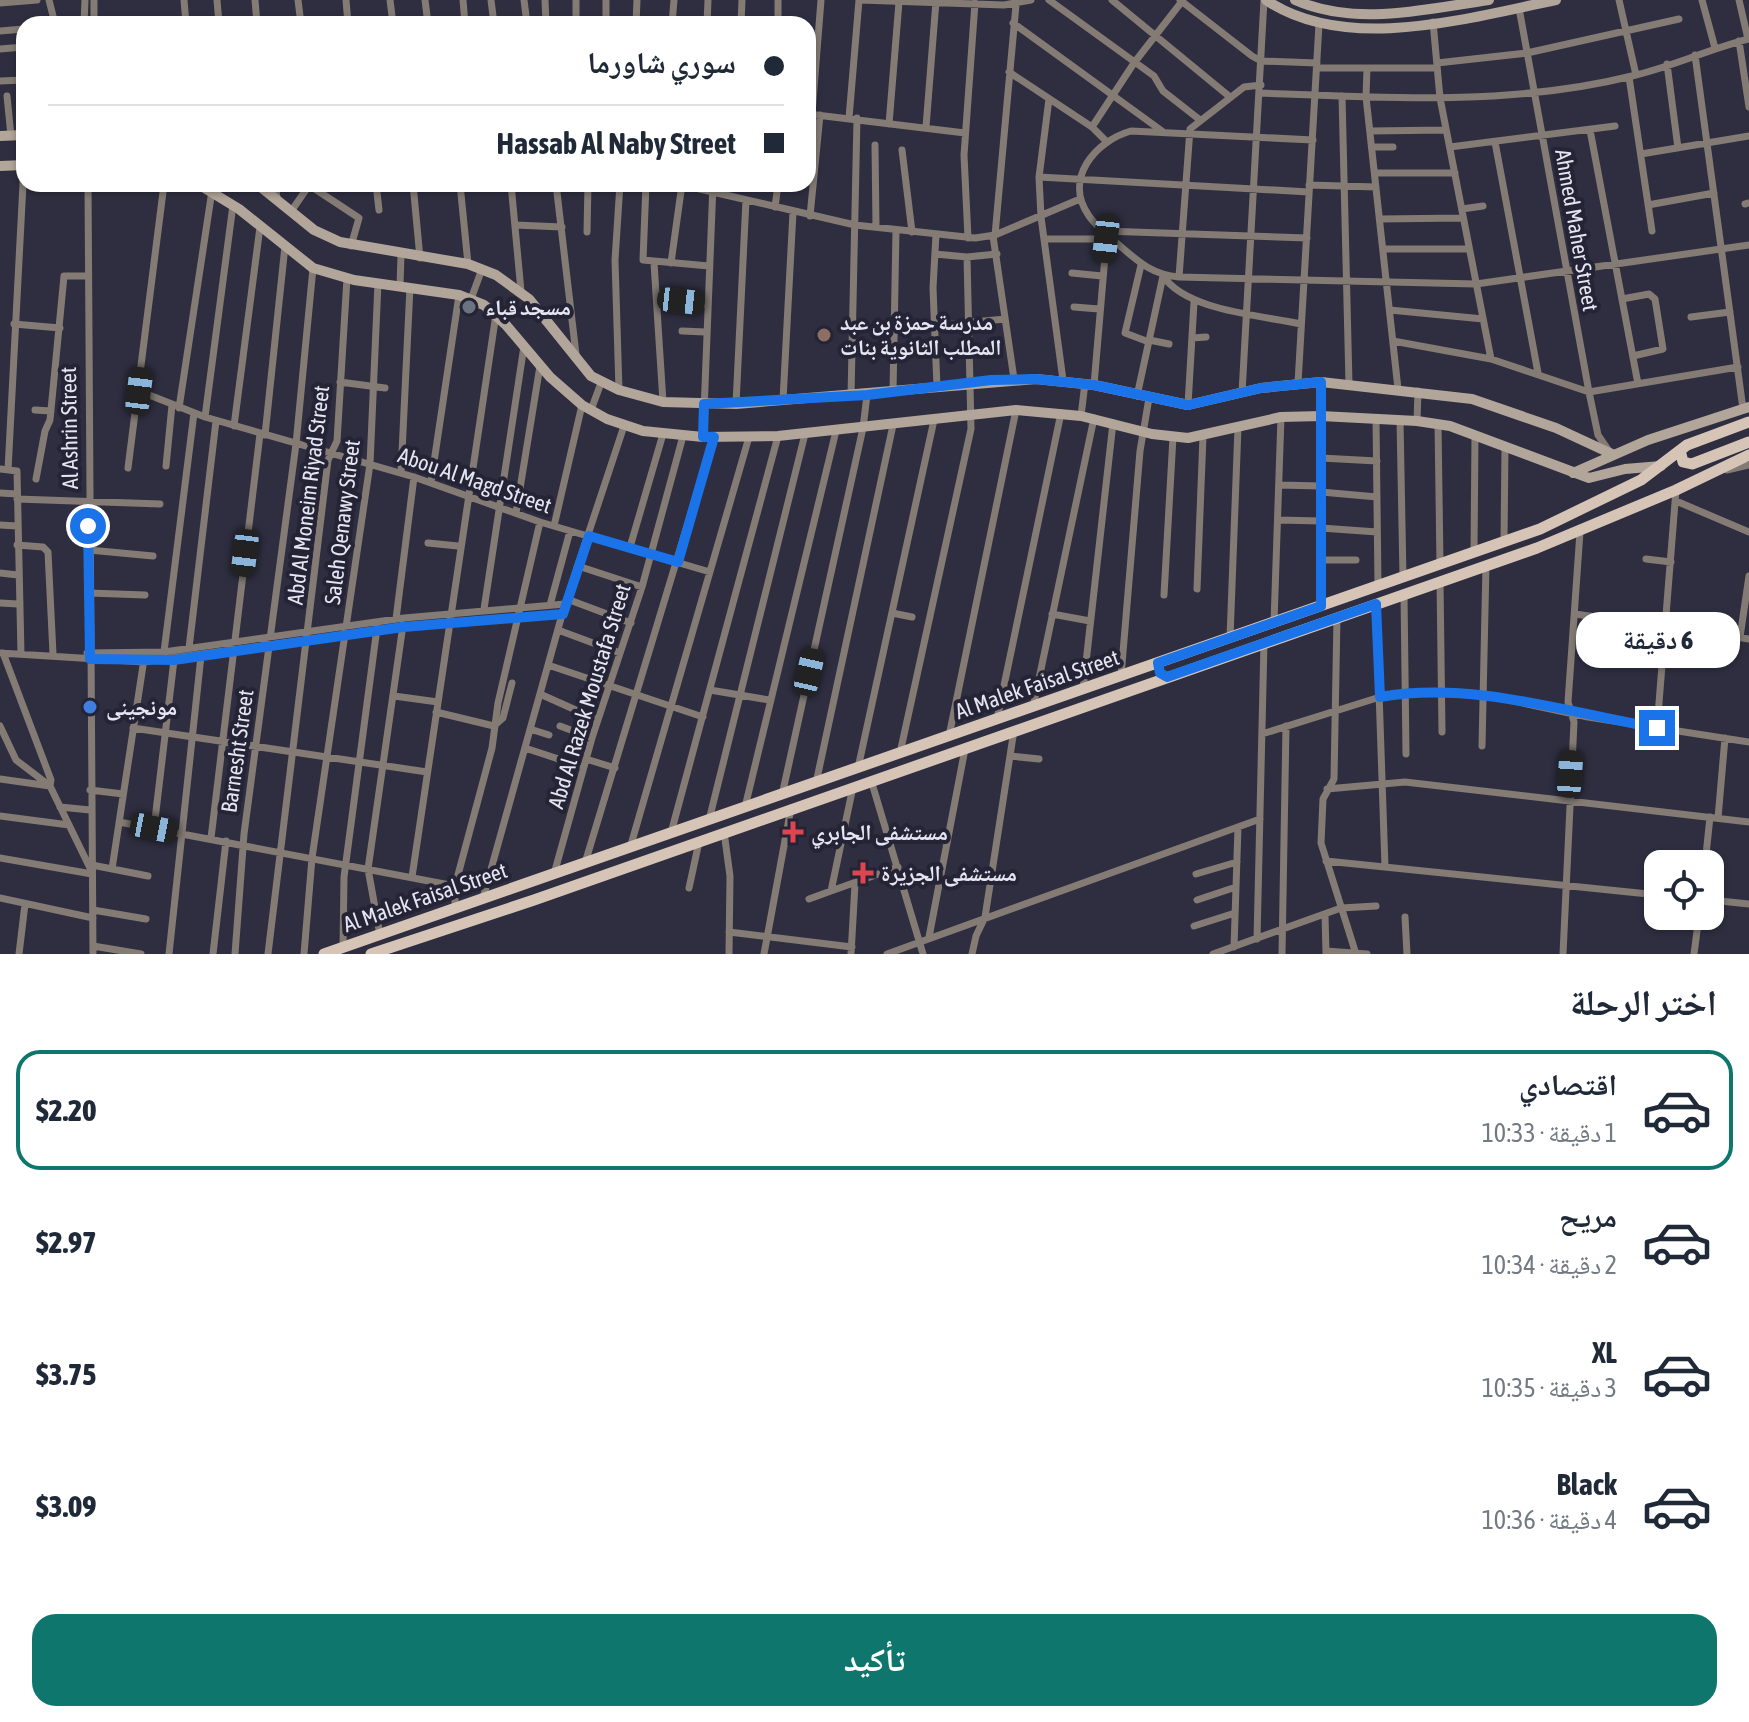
<!DOCTYPE html>
<html lang="ar">
<head>
<meta charset="utf-8">
<style>
  :root { --surface:#fff; --page:#f6f6f7; --text:#1f2937; --muted:#747a83; --line:#e0e1e3; --accent:#0f766e }
  body { margin:0; font-family:"Asap Condensed","Noto Naskh Arabic",sans-serif; background:var(--page); color:var(--text); direction:rtl; height:100vh; display:flex; flex-direction:column; font-size:30px; white-space:nowrap }
  * { box-sizing:border-box; margin:0 }
  p { font-size:26px; color:var(--muted) }
  .icon { flex:none; width:44px; height:44px; fill:none; stroke:currentColor; stroke-width:2; stroke-linecap:round; stroke-linejoin:round }
  .map { position:relative; height:954px; overflow:hidden; direction:ltr }
  .panel { display:flex; flex-direction:column; background:var(--surface); flex:1 }
  .panel>* { flex:none }
  .guide { position:absolute; left:16px; top:16px; width:800px; height:176px; border-radius:24px; box-shadow:0 2px 6px #0004; direction:rtl; display:grid; align-content:center; height:176px; padding:0 32px; background:var(--surface) }
  .controls { position:absolute; left:1644px; top:850px; display:grid; gap:16px }
  .controls a { display:grid; place-items:center; width:80px; height:80px; border-radius:16px; background:var(--surface); box-shadow:0 2px 6px #0004; font-size:40px }
  .end { position:absolute; width:36px; height:36px; margin:-18px; border:10px solid #1a73e8; background:#fff; box-shadow:0 0 0 4px #fff }
  .from { border-radius:50% }
  .bubble { position:absolute; height:56px; border-radius:24px; background:var(--surface); box-shadow:0 2px 6px #0004; font-size:26px; font-weight:800; line-height:56px; text-align:center; direction:rtl }
  .car { position:absolute; width:24px; height:48px; margin:-24px -12px; border-radius:10px; box-shadow:0 0 6px 2px #0007; background:linear-gradient(#222 24%,#8ab4d8 0 40%,#222 0 76%,#8ab4d8 0 86%,#222 0) }
  .guide b { display:flex; align-items:center; gap:28px; height:76px; font-size:30px }
  .guide b+b { border-top:2px solid var(--line) }
  .guide i { width:20px; height:20px; background:var(--text) }
  ul { padding:0; list-style:none }
  li { display:flex; align-items:center; gap:24px; height:120px; margin:0 16px 12px; padding:0 16px; border:4px solid transparent; border-radius:24px }
  li div { flex:1 }
  li b { display:block; font-size:30px }
  li em { font-style:normal; font-weight:800 }
  li.active { border-color:var(--accent) }
  li>.icon { width:72px; height:72px; stroke-width:1.5 }
  h2 { padding:0 32px; font-size:36px; line-height:96px }
  .button { display:flex; gap:16px; margin-top:auto; padding:16px 32px }
  .button a { flex:1; height:92px; border-radius:24px; background:var(--accent); color:#fff; font-size:32px; font-weight:800; line-height:92px; text-align:center }
  .map>svg:first-child { display:block }
</style>
</head>
<body>
<div class="map">
<svg width="1749" height="954" viewBox="0 0 1749 954">
  <rect width="100%" height="100%" fill="#2e2e40"/>
  <g fill="none" stroke-linecap="round" stroke-linejoin="round">
    <path stroke="#837b74" stroke-width="7" d="M49,0L55,24
      M184,0L186,24
      M217,0L219,24
      M255,0L257,24
      M298,0L301,24
      M346,0L348,24
      M390,0L393,24
      M425,0L428,24
      M463,0L465,24
      M491,0L494,24
      M524,0L527,24
      M545,0L546,24
      M860,0L1004,5L1031,0
      M1049,0L1154,76L1163,91L1200,120
      M1112,0L1230,97
      M1180,0L1252,56L1261,61L1317,63
      M1619,0L1636,75
      M1702,0L1715,48
      M1739,0L1748,39
      M0,3L37,0
      M1519,8L1589,392L1598,435L1609,451
      M1433,22L1440,98L1491,359
      M1013,23L1162,131
      M84,24L85,0
      M94,24V0
      M576,24V0
      M606,24V0
      M636,24L637,0
      M672,24L674,0
      M707,24L708,0
      M741,24L742,0
      M778,24V0
      M0,31L24,29
      M1739,41L1749,107
      M0,49L24,47
      M1695,55L1743,409
      M1437,63L1527,53L1679,19
      M1667,64L1678,148
      M1317,68H1437
      M1367,68L1366,97L1398,389
      M1009,72L1092,127L1106,141
      M1629,77L1652,231
      M0,81L24,80
      M1260,93C1383,98 1512,106 1632,76C1672,67 1709,49 1749,39
      M7,96L11,136
      M1342,96L1349,384
      M1049,99L1039,177L1041,217L1063,380
      M808,114L965,133
      M812,114L821,0
      M849,118L859,0
      M889,124L899,2
      M926,127L936,1
      M1092,127L1134,63L1183,0
      M1590,130L1638,384
      M1370,131L1446,130
      M1313,140L1131,131C1095,141 1063,179 1089,216C1097,228 1110,236 1120,246C1140,263 1153,275 1179,277L1476,284L1749,245
      M1495,142L1538,373
      M875,145L876,227
      M1372,147H1393
      M1450,147L1615,126
      M902,150L912,232
      M1641,154L1749,136
      M1375,173H1455
      M1039,177L1309,192
      M88,184L93,954
      M275,184L277,197
      M376,184L379,210
      M413,184L420,258
      M460,184L468,264
      M511,184L521,291
      M556,184L576,354
      M646,184L643,260L709,266
      M678,184L855,225L975,238L995,235L1080,199
      M309,185L359,218L351,246
      M1309,185L1376,187
      M460,187L489,184
      M1745,204L1749,203
      M1648,205L1714,193
      M775,207L778,184
      M1462,209L1483,206
      M292,210L310,184
      M810,216L820,115
      M1380,219L1463,218
      M515,225L562,227
      M1104,231L1307,238
      M587,232L588,184
      M936,234L933,288L937,387
      M995,235L1016,5
      M993,236L1014,379
      M968,238L964,155L975,3
      M1044,239H1106
      M1384,249H1469
      M935,254L967,257L997,254
      M654,263L663,402
      M671,263L682,184
      M1141,265L1125,333L1149,342
      M1072,273L1102,276
      M1163,276C1187,311 1260,315 1301,324
      M1179,277L1190,129L1244,87L1261,85
      M400,286L401,255
      M471,299L482,269
      M1622,299L1649,294L1655,299L1663,349L1633,356
      M681,301L706,304
      M1074,307L1099,309
      M1390,310L1483,319
      M1691,317L1730,312
      M14,324L60,328
      M933,326L1005,319
      M682,331L705,332
      M1192,338L1206,337
      M1149,340L1169,344
      M1393,341L1491,359L1589,392L1738,367
      M340,382L385,388
      M1321,382V606
      M1298,383L1319,24
      M1094,385L1107,233
      M619,390L615,260L620,184
      M139,391L205,417L414,477L540,522L710,572
      M893,392L896,230
      M1242,393L1264,0
      M851,396L857,118
      M1137,396L1163,276
      M783,400L793,212
      M736,404L746,200
      M1188,405L1194,302
      M179,408L213,184
      M35,410L51,411
      M591,410L601,383
      M1081,416L1085,383
      M205,417L233,205
      M1376,418L1378,586
      M1400,420L1403,577
      M1417,421L1418,391
      M1438,424L1440,564
      M234,426L260,227
      M265,435L285,246
      M703,437L713,184
      M1321,458L1377,461
      M166,466L172,405
      M128,468L164,184
      M0,469L17,471L21,654
      M8,470L24,165
      M1727,470L1749,465
      M401,473L410,287
      M36,479L45,431L50,420L64,276H86
      M431,482L459,295
      M1279,485L1321,486
      M1321,492L1377,497
      M0,493L17,494
      M17,499L160,504
      M1676,501L1749,532
      M516,513L540,366
      M1278,520L1321,521
      M0,525L17,526
      M554,526L582,405
      M1321,528L1377,532
      M1504,542L1505,447
      M428,543L458,546
      M17,545L43,547L48,552L53,654
      M630,547L663,434
      M89,550L153,556
      M1474,553L1475,435
      M1646,559L1671,562
      M1321,560H1356
      M578,566L642,587
      M0,573L18,575
      M1440,581L1442,732
      M1197,589L1203,436
      M89,593L145,595
      M1404,594L1406,754
      M1164,595L1173,437
      M567,599L631,623
      M0,603L18,604
      M1376,604L1385,867
      M550,605L570,531
      M484,609L524,346
      M892,613L912,617
      M1052,614L1090,621
      M1575,614L1749,639
      M1337,617L1334,779L1323,799L1321,843L1356,954
      M396,619L414,477
      M1274,622L1281,417
      M558,630L620,653
      M1740,637L1749,576
      M1230,638L1238,427
      M189,648L216,421
      M164,652L194,413
      M0,653L144,662L403,627L563,614
      M87,653L164,652L404,618L565,604
      M548,665L703,717
      M1121,676L1140,451L1149,398
      M1083,689L1113,423
      M710,690L769,700
      M540,694L598,720
      M394,696L438,702
      M1033,707L1094,418
      M436,712L494,726L503,718L512,683
      M997,719L1061,413
      M0,726L16,760L50,786L90,868
      M560,726L592,738
      M133,728L427,772
      M1657,728L1676,490
      M530,729L549,735
      M1262,734L1380,697L1441,691L1485,695L1588,717L1749,742
      M949,736L1016,410
      M1482,746L1486,565
      M525,748L583,767
      M900,753L971,429L967,257
      M1010,756L1039,759
      M586,759L615,768
      M858,768L934,420
      M0,779L50,786L51,780L3,653
      M871,780L923,954
      M816,783L893,425
      M853,787L831,891L898,867
      M1327,789L1405,782L1749,822
      M90,790L123,794
      M782,795L863,428L867,395
      M60,807L90,810
      M745,807L836,431
      M0,816L69,825
      M1718,818L1725,738
      M709,820L805,434
      M119,822L455,886
      M154,828L174,660
      M724,832L730,876L729,954
      M671,833L778,436
      M211,838L260,434
      M630,848L749,437
      M0,858L92,874
      M1326,861L1658,895
      M585,863L714,437
      M1705,864L1710,817
      M92,865L148,876
      M112,869L144,659
      M554,874L592,738L642,587L683,436
      M1196,874L1237,862
      M412,877L496,314
      M689,888L699,842
      M0,898L93,918
      M483,898L565,604L624,426
      M809,899L831,891
      M1197,900L1236,887
      M1710,900L1749,904
      M455,908V886L492,748L498,703L540,522
      M93,910L146,919
      M1325,915L1326,953
      M1405,917L1407,954
      M1194,926L1235,913
      M729,932L852,947
      M380,935L368,869L403,625
      M929,937L965,749
      M1257,939L1264,643
      M93,946L141,954
      M343,947L344,877L377,628
      M1234,947L1238,827
      M1326,951L1367,954
      M19,954L25,904
      M169,954L201,656
      M213,954L226,841
      M235,954L244,834L296,444L313,268
      M268,954L328,460L337,441L347,278
      M304,954L312,858L370,464L378,283
      M764,954L791,808
      M851,954L855,884
      M887,954L1260,819
      M972,954L976,936L985,917L1014,730
      M1213,954L1341,908L1376,906
      M1282,954L1286,726
      M1563,954L1574,722L1568,702L1580,532
      M1694,954L1699,916"/>
    <path stroke="#b2a59a" stroke-width="10" d="M1266,0C1346,54 1468,18 1556,0
      M1295,0C1356,27 1425,9 1489,0
      M0,136L24,135
      M0,166L24,165
      M198,184L239,209L313,268L354,280L459,295L484,305L506,325L550,377L582,405L607,419L643,431L703,437L778,436L1016,410L1081,416L1152,434L1188,438L1281,417L1321,416L1417,421L1450,426L1589,478L1625,469L1661,466
      M257,184L314,230L340,242L468,264L496,275L529,299L591,376L619,390L663,402L736,404L1036,379L1094,385L1188,405L1261,388L1321,382L1472,399L1556,428L1612,454
      M1573,473L1648,440L1749,407"/>
    <path stroke="#d6c5b7" stroke-width="11" d="M1680,450L1683,462L1692,464L1749,442
      M324,954L1540,529L1641,480L1687,445L1749,422
      M371,954L534,900L1537,548L1676,490L1749,455"/>
  </g>
  <g fill="none" stroke-linecap="round" stroke-linejoin="round">
    <path stroke="#1a73e8" stroke-width="10" d="M88,526L90,659L174,660L403,627L563,614L589,536L678,562L714,437H703L704,404L867,395L991,380L1036,379L1094,385L1188,405L1261,388L1321,382V606L1158,663L1160,673L1167,677L1376,604L1380,697C1473,681 1565,712 1657,728"/>
  </g>
  <circle fill="#6b7280" stroke="#242436" stroke-width="3" cx="469" cy="307" r="8"/>
  <circle fill="#8d6e63" stroke="#242436" stroke-width="3" cx="824" cy="335" r="8"/>
  <circle fill="#3f7fe0" stroke="#242436" stroke-width="3" cx="90" cy="707" r="8"/>
  <g fill="#e0444e" stroke="#242436" stroke-width="3">
    <path d="M789 820h8v8h8v8h-8v8h-8v-8h-8v-8h8z"/>
    <path d="M859 861h8v8h8v8h-8v8h-8v-8h-8v-8h8z"/>
  </g>
  <g text-anchor="middle" stroke-width="8" stroke-linejoin="round" paint-order="stroke">
    <g font-size="22" fill="#e5e6f2" stroke="#242436">
      <text transform="translate(1577 230) rotate(80)" y="8">Ahmed Maher Street</text>
      <text transform="translate(69 428) rotate(-91)" y="8">Al Ashrin Street</text>
      <text transform="translate(475 480) rotate(19)" y="8">Abou Al Magd Street</text>
      <text transform="translate(308 495) rotate(-83)" y="8">Abd Al Moneim Riyad Street</text>
      <text transform="translate(342 522) rotate(-83)" y="8">Saleh Qenawy Street</text>
      <text transform="translate(1037 684) rotate(-19)" y="8">Al Malek Faisal Street</text>
      <text transform="translate(589 696) rotate(-73)" y="8">Abd Al Razek Moustafa Street</text>
      <text transform="translate(237 751) rotate(-82)" y="8">Barnesht Street</text>
      <text transform="translate(425 897) rotate(-19)" y="8">Al Malek Faisal Street</text>
    </g>
    <g font-size="22" font-weight="bold" fill="#e5e6f2" stroke="#242436" text-anchor="start">
      <text x="485" y="315">مسجد قباء</text>
      <text x="840" y="330">مدرسة حمزة بن عبد<tspan x="840" dy="25">المطلب الثانوية بنات</tspan></text>
      <text x="106" y="715">مونجينى</text>
      <text x="811" y="840">مستشفى الجابري</text>
      <text x="881" y="881">مستشفى الجزيرة</text>
    </g>
  </g>
</svg>
<div class="controls">
<a><svg class="icon" aria-label="locate" viewBox="0 0 24 24"><circle cx="12" cy="12" r="6"/><path d="M12 2v4M12 18v4M2 12h4M18 12h4"/></svg></a>
</div>
<i class="end from" style="left:88px;top:526px"></i>
<i class="end" style="left:1657px;top:728px"></i>
<div class="bubble" style="left:1576px;top:612px;width:164px">6 دقيقة</div>
<i class="car" style="left:1106px;top:239px;rotate:186deg"></i>
<i class="car" style="left:681px;top:301px;rotate:96deg"></i>
<i class="car" style="left:139px;top:391px;rotate:7deg"></i>
<i class="car" style="left:245px;top:553px;rotate:187deg"></i>
<i class="car" style="left:809px;top:672px;rotate:13deg"></i>
<i class="car" style="left:1570px;top:774px;rotate:4deg"></i>
<i class="car" style="left:154px;top:828px;rotate:101deg"></i>
<div class="guide">
<b><i class="from"></i>سوري شاورما</b>
<b><i></i>Hassab Al Naby Street</b>
</div>
</div>
<section class="panel">
<h2>اختر الرحلة</h2>
<ul>
<li class="active"><svg class="icon" aria-label="car" viewBox="0 0 24 24"><path d="M5 17H2v-5l4-1 3-4h7l3 4 3 1v5h-3M9 17h6M6 11h13"/><circle cx="7" cy="17" r="2"/><circle cx="17" cy="17" r="2"/></svg><div><b>اقتصادي</b><p>1 دقيقة · 10:33</p></div><em>$2.20</em></li>
<li><svg class="icon" aria-label="car" viewBox="0 0 24 24"><path d="M5 17H2v-5l4-1 3-4h7l3 4 3 1v5h-3M9 17h6M6 11h13"/><circle cx="7" cy="17" r="2"/><circle cx="17" cy="17" r="2"/></svg><div><b>مريح</b><p>2 دقيقة · 10:34</p></div><em>$2.97</em></li>
<li><svg class="icon" aria-label="car" viewBox="0 0 24 24"><path d="M5 17H2v-5l4-1 3-4h7l3 4 3 1v5h-3M9 17h6M6 11h13"/><circle cx="7" cy="17" r="2"/><circle cx="17" cy="17" r="2"/></svg><div><b>XL</b><p>3 دقيقة · 10:35</p></div><em>$3.75</em></li>
<li><svg class="icon" aria-label="car" viewBox="0 0 24 24"><path d="M5 17H2v-5l4-1 3-4h7l3 4 3 1v5h-3M9 17h6M6 11h13"/><circle cx="7" cy="17" r="2"/><circle cx="17" cy="17" r="2"/></svg><div><b>Black</b><p>4 دقيقة · 10:36</p></div><em>$3.09</em></li>
</ul>
<div class="button"><a>تأكيد</a></div>
</section>
</body>
</html>
